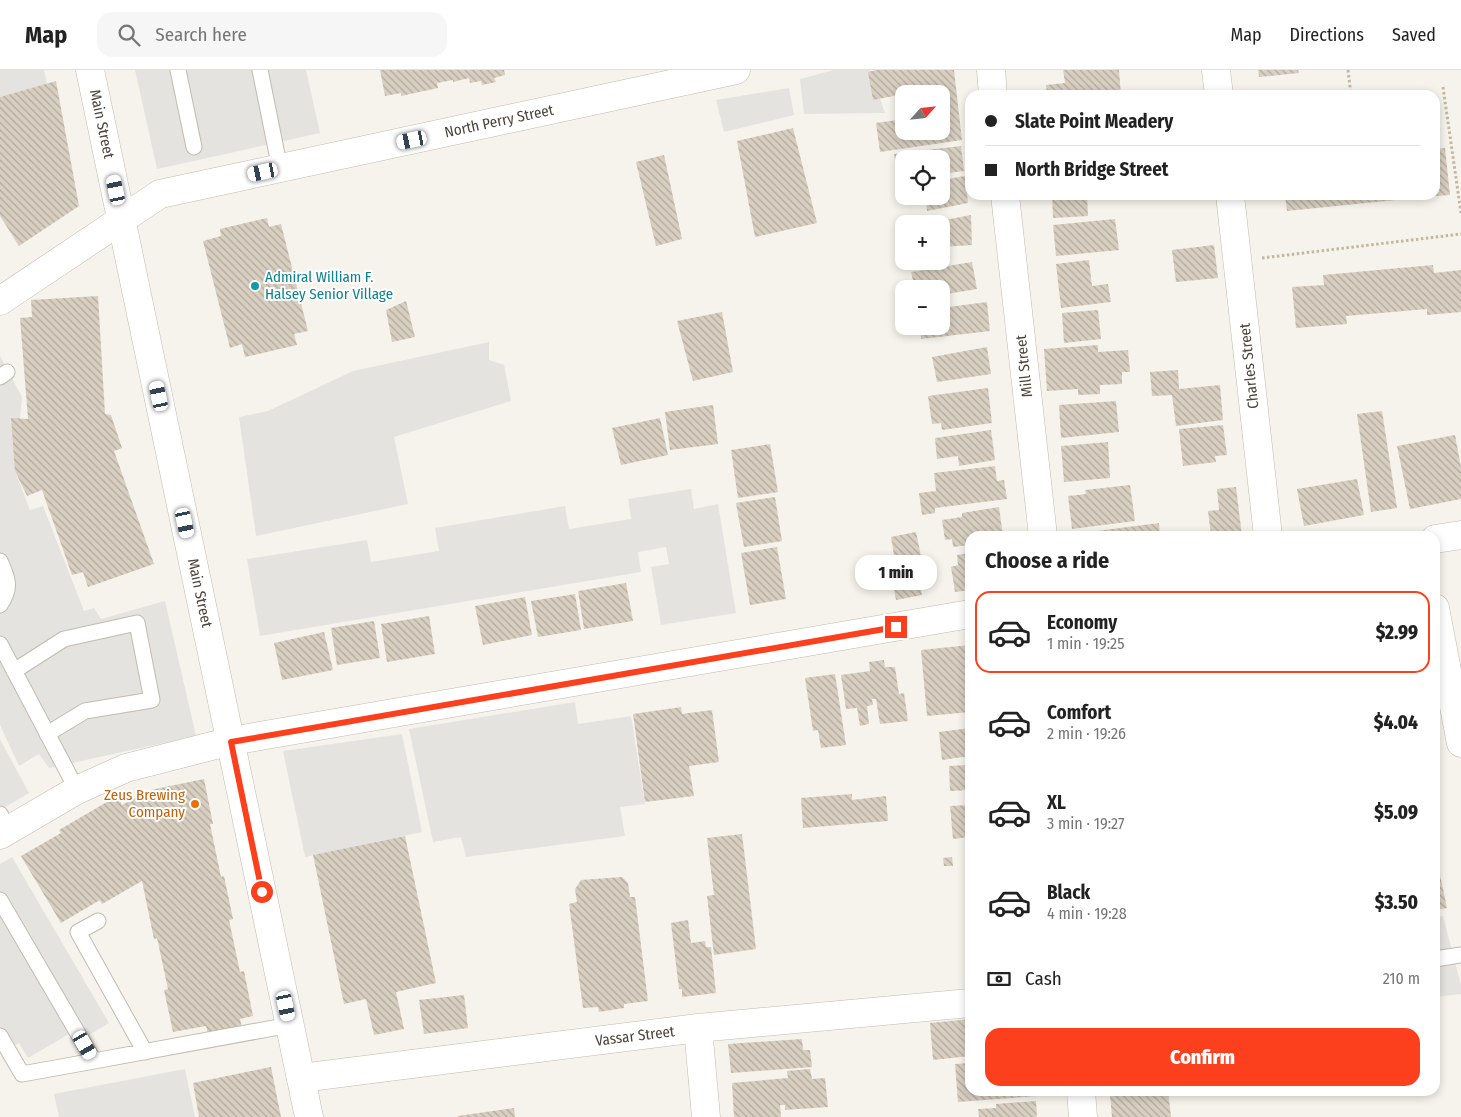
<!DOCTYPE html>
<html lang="en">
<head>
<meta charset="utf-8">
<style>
  :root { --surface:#fff; --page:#f6f6f6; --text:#222; --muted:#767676; --line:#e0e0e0; --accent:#fc3f1d }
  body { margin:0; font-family:"Fira Sans Condensed",sans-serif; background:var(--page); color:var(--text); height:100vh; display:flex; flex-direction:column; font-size:19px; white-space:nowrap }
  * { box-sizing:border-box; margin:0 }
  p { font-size:16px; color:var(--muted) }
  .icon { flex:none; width:28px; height:28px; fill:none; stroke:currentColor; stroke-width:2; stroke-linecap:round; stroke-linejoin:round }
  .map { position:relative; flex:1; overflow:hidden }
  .details { position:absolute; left:965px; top:461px; width:475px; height:565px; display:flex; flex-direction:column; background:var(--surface); border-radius:15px; box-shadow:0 2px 8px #0003 }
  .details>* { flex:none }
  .banner { position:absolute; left:965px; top:20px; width:475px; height:110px; border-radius:15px; box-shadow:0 2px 8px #0003; display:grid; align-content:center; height:110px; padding:0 20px; background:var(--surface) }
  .needle { width:32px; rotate:63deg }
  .tools { position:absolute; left:895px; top:15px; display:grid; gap:10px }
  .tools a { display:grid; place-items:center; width:55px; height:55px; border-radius:10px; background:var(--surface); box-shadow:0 2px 8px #0003; font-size:25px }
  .end { position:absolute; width:22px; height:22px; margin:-11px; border:6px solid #fc3f1d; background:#fff; box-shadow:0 0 0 2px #fff }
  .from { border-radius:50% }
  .bubble { position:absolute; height:35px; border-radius:15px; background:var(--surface); box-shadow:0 2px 8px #0003; font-size:16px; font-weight:800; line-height:35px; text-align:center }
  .car { position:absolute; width:15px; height:30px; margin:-15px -8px; border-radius:6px; box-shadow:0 0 4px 1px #0007; background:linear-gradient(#fff 24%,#345 0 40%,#fff 0 76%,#345 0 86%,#fff 0) }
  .banner b { display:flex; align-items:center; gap:18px; height:48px; font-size:19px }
  .banner b+b { border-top:1px solid var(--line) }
  .banner i { width:12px; height:12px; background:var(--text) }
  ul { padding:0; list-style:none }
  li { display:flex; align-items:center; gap:15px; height:82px; margin:0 10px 8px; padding:0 10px; border:2px solid transparent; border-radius:15px }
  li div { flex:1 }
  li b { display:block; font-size:19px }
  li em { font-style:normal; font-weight:800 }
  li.on { border-color:var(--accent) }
  li>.icon { width:45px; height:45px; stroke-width:1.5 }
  h2 { padding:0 20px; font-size:22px; line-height:60px }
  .pay { display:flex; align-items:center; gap:12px; height:55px; padding:0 20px; font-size:19px }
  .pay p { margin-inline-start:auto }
  .button { display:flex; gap:10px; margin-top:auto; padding:10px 20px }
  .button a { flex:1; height:58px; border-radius:15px; background:var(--accent); color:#fff; font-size:20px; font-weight:800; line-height:58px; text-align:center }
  header { display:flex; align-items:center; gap:30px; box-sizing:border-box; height:70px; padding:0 25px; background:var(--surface); border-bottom:1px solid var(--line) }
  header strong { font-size:24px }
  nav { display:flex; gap:28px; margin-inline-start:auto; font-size:18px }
  .search { width:350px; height:45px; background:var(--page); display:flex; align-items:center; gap:12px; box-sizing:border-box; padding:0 18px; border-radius:15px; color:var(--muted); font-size:19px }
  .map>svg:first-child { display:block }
</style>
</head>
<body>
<header>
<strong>Map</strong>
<div class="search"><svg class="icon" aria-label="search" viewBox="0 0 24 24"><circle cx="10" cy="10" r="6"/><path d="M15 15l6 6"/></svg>Search here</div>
<nav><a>Map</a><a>Directions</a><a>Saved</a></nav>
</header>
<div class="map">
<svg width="1461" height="1047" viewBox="0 0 1461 1047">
  <defs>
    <pattern id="building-back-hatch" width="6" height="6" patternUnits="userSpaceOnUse" patternTransform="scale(1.25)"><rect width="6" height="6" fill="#d8cfc1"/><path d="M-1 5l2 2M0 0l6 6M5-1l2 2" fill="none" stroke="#b1aa9e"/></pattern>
  </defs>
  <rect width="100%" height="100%" fill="#f6f3ec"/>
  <path fill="#e5e3e0" d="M0,0H44L47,14L0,27Z
    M135,0H306L320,63L157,99Z
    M834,0H870L885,43L804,44L800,9Z
    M789,18L794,45L724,62L716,30Z
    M489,272V290L504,295L511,331L394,367L408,434L256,466L239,347L268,341L353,301Z
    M0,286L22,327L15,401L30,440L43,436L84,541L94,538L101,549L165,531L196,666L49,698L39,684L19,696L0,655V534L14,526L0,491Z
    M691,419L694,439L718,434L736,543L661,555L651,497L669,494L666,477L638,482L641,502L260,566L247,489L367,470L371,492L439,481L435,458L565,436L569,459L631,449L628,429Z
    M575,632L578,654L631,646L645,734L620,737L625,766L466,787L461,767L433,772L409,659Z
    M402,664L422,762L305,787L283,681Z
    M0,669L29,723L0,740Z
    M12,787L109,953L87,966L81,957L28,988L19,973L0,983V794Z
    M1443,846L1461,915V924L1435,927V847Z
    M185,999L195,1047H59L54,1024Z"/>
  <path fill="url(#building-back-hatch)" d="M380,0H504L505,5L494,8L496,12L482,15L481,11L470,13L469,8L453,12V10L437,13L438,18L401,26V23L385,26Z
    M876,0H954L962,70L880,82L876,53L904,49V61H941V24H904L873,30L868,2Z
    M1063,0H1119L1121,25H1047L1046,15L1065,13Z
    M1258,0H1298L1299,3L1259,7Z
    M56,11L79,136L19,176L0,146V27Z
    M793,58L817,153L755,167L737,71Z
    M961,76L964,101L941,104V89H904V108L898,109L894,84Z
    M1445,78L1450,125L1435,126V79Z
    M664,85L682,169L656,176L636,92Z
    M965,106L968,133L927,141L926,126H941V110Z
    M1052,125H1087L1088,146L1053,148Z
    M1285,125H1434L1435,126L1287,141Z
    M971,145L972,175L941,177V154H924Z
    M267,148L269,157L281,154L308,261L294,264L297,275L245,287L242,274L230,278L203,171L221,166L220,159Z
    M1115,149L1119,180L1056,186L1053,155Z
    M1214,175L1218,208L1176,212L1172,180Z
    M1089,190L1092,216L1108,214L1111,232L1061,238L1056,194Z
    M972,192L977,219L941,225V219H915L911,202Z
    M1433,195L1434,203L1461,200V242L1427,245V239L1346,246L1347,254L1296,258L1292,217L1324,215L1323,205Z
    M98,226L105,344L111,345L122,378L114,381L154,494L88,517L83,502L72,505L42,420L27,426L15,401L11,348L28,349L20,248L32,247L31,230Z
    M406,231L415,267L392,272L386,240Z
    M987,232L990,261L921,269L920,256H941V238Z
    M1098,240L1101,269L1064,273L1062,243Z
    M722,242L733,302L693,311L677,251Z
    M1098,275V282L1128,280L1130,302H1122V314L1100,315V324L1078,325V319L1047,321L1044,279Z
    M987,277L991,304L937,312L932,287Z
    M1178,300L1179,319L1220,315L1223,350L1176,356L1172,325L1152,326L1150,302Z
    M988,318L992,353L942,360L941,353L932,354L928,326Z
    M1116,331L1119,362L1061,368L1059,335Z
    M713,335L718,374L670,380L665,342Z
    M1382,341L1397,438L1371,442L1357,344Z
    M660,348L668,385L621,395L612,358Z
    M1223,355L1227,385L1215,386L1216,392L1183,396L1179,359Z
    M991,360L995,390L959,396L958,386L937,389L935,368Z
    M1455,365L1461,397V429L1410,439L1397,376Z
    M1108,372L1110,408L1064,412L1061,376Z
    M770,374L778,422L738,428L731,380Z
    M995,396L997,411L1004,410L1007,429L935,438V443L922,445L919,423L936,421L934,403Z
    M1357,409L1364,445L1304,456L1297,419Z
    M1130,415L1135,451L1072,459L1068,426L1086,424L1085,420Z
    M1236,417L1242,466H1211L1208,441L1219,440L1217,419Z
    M775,427L782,471L744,477L736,433Z
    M999,437L1003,466H970V475L953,477L952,469L945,470L942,450L962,447V443Z
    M1159,453L1160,466H1074V464Z
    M916,462L921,486L895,491L891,467Z
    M777,477L786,529L750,535L741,483Z
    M970,483V520L955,522L951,497L958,495L957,485Z
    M916,493L922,525L896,530L890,498Z
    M626,513L633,551L584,559L578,521Z
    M575,524L581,560L538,567L531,531Z
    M525,527L532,565L483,575L475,536Z
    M429,546L435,584L387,592L381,554Z
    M374,551L380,588L337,595L331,558Z
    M324,562L333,600L282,610L274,573Z
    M970,575V642L927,646L921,580Z
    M884,590L885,597H895L899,624L904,623L908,651L880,654L876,629H872L873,635L867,636L869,654L860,656L857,638L846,639L841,605L870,601L869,592Z
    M835,604L846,675L821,678L818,660L813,661L805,608Z
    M681,637L682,644L712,640L719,692L689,696L694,726L645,732L633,644Z
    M970,658V686L942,690L939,662Z
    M966,689H970V720L950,721L949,696L967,695Z
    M204,709L213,754H210L221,807L224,806L233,849L229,850L240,902L244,901L253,946L240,949L242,958L208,965L206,956L173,962L164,920L168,919L157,868L154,869L142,811L102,834L100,830L61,853L21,786L61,763L59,760L117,726L122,735L137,727L142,726L141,722Z
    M852,724V730L886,726L888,751L803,758L801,728Z
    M970,735V767L953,769L950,736Z
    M742,764L756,879L714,885L707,826L714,825L707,768Z
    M405,766L436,913L396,922L404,959L374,965L366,929L344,934L313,785Z
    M952,787L953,796H944L943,788Z
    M1440,805L1447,838L1435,840V806Z
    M622,807L628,813L630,827H635L648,931L624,934V938L599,942L598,937L583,938L569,834L577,832L575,819L581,810Z
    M688,850L691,873L705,871L706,877H711L716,923L682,927V919H679L671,853Z
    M464,925L468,958L424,964L419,930Z
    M970,949V986L933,990L930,953Z
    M802,969L803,980H810L812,997L731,1003L728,974Z
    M970,993V1021H1036V1026L958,1032L955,994Z
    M271,997L281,1047H199L193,1013Z
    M810,999L812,1009L825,1008L828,1037L785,1040V1035H780L781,1047H734L732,1013L788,1008L787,1001Z
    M1117,1021H1168L1171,1047H1112L1110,1025L1117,1024Z
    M1036,1031L1037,1047H979L978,1039L996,1038V1034Z
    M514,1038L515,1047H458V1046Z"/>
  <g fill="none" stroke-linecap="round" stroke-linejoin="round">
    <g stroke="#c2bbae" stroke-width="17">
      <path id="service" d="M178,0L194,77
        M260,0L280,99
        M0,307L7,302
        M0,491C8,509 12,517 0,535
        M0,574L77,720
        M14,601L64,569L137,553L152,630L85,641L47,664
        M0,744L9,760
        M0,830L94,991L22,1004L0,966
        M98,851L78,862L145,982
        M1435,889L1461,885
        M94,991L290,955"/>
    </g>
    <g stroke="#c2bbae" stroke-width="29">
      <path id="minor" d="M991,0L993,25
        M1216,0L1219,25
        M1005,125L1043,466
        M1230,125L1268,466
        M0,231L160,124L736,0
        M1435,469L1461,465
        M1435,538L1461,673
        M0,765L77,720L126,698L231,671L970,544
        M698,958L706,1047
        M301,1008L698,958L970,933
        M1081,1021L1083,1047"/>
    </g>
    <g stroke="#c2bbae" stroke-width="29">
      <path id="tertiary" d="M90,0L309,1047"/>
    </g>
    <path stroke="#c4b79f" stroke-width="3" stroke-dasharray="2.5 2.5" stroke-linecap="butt" d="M1348,0L1351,25
      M1443,17L1461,143
      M1262,188L1461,164"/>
    <use href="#service" stroke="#fff" stroke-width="15"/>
    <use href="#minor" stroke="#fff" stroke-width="28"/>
    <use href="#tertiary" stroke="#fff" stroke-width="28"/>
  </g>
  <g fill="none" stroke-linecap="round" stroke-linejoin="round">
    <path stroke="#fc3f1d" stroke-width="6" d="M262,822L231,672L896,557"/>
  </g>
  <circle fill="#0f9aa8" stroke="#fff" stroke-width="2" cx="255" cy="216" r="5"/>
  <circle fill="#e8710a" stroke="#fff" stroke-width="2" cx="195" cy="734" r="5"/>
  <g text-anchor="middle" stroke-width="4" stroke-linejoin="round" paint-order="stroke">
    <g font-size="15" fill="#4b4439" stroke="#fff">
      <text transform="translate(499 51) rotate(-12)" y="5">North Perry Street</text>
      <text transform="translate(102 54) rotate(78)" y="5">Main Street</text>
      <text transform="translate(1024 296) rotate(-96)" y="5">Mill Street</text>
      <text transform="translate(1249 296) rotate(-96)" y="5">Charles Street</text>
      <text transform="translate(200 523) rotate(78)" y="5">Main Street</text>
      <text transform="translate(635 966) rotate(-7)" y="5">Vassar Street</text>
    </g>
    <g font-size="15" fill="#0d838f" stroke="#fff" text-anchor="start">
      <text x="265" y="212">Admiral William F.<tspan x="265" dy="17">Halsey Senior Village</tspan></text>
    </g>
    <g font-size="15" fill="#c56008" stroke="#fff" text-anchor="end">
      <text x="185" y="730">Zeus Brewing<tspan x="185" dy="17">Company</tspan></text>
    </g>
  </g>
</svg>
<div class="tools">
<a><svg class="needle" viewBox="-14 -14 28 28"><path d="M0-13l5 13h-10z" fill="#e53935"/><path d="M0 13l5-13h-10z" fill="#767676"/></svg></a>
<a><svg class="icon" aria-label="locate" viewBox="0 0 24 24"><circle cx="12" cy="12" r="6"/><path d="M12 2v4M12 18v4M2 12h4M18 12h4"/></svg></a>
<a>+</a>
<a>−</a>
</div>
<i class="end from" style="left:262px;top:822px"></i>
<i class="end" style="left:896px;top:557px"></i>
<div class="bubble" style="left:855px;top:485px;width:82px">1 min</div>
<i class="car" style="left:412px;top:70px;rotate:258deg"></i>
<i class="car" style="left:263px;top:102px;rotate:258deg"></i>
<i class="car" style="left:116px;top:120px;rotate:348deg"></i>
<i class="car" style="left:159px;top:326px;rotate:348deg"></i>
<i class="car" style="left:185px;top:453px;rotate:168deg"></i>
<i class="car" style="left:286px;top:936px;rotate:168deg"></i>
<i class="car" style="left:85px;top:975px;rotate:150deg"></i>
<div class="banner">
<b><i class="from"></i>Slate Point Meadery</b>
<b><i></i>North Bridge Street</b>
</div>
<section class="details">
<h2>Choose a ride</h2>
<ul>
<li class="on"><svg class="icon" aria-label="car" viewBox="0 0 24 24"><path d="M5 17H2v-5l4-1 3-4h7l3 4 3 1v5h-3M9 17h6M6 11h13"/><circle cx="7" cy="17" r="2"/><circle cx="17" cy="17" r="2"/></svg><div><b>Economy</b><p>1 min · 19:25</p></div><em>$2.99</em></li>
<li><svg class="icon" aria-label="car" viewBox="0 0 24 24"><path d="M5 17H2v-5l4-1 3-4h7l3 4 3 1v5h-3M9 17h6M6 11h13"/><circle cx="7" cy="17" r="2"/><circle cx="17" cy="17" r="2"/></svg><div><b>Comfort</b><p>2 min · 19:26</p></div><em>$4.04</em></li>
<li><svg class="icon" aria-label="car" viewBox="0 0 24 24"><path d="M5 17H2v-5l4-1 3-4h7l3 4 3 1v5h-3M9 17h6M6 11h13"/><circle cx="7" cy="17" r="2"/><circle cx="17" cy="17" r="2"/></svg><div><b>XL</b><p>3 min · 19:27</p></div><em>$5.09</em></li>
<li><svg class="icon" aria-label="car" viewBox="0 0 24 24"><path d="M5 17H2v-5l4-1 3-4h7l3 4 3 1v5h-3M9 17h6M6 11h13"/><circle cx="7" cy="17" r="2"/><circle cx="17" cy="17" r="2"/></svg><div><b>Black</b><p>4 min · 19:28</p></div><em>$3.50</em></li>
</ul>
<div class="pay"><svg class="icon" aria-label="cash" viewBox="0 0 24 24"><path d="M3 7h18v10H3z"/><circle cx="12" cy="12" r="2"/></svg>Cash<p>210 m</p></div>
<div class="button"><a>Confirm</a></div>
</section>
</div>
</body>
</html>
